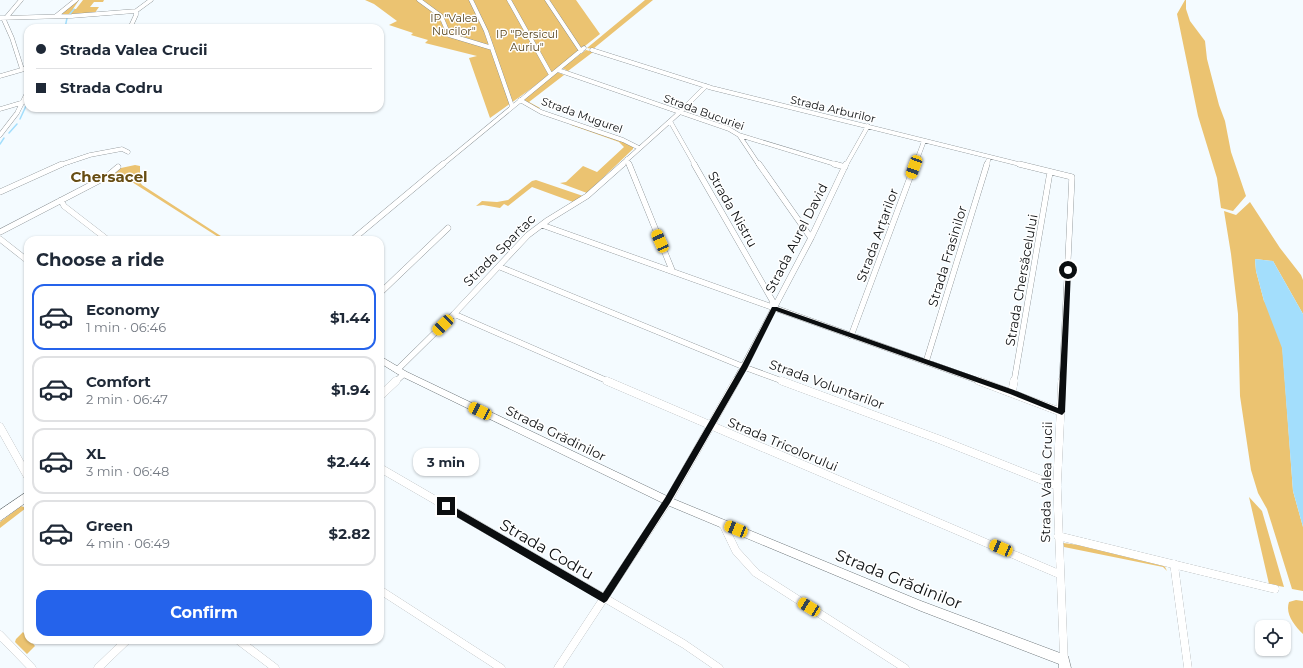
<!DOCTYPE html>
<html lang="en">
<head>
<meta charset="utf-8">
<style>
  :root { --surface:#fff; --page:#f2f2f3; --text:#1f2937; --muted:#747a83; --line:#e0e1e3; --accent:#2563eb }
  body { margin:0; font-family:Montserrat,sans-serif; background:var(--page); color:var(--text); height:100vh; display:flex; flex-direction:column; font-size:15px; white-space:nowrap }
  * { box-sizing:border-box; margin:0 }
  p { font-size:13px; color:var(--muted) }
  .icon { flex:none; width:22px; height:22px; fill:none; stroke:currentColor; stroke-width:2; stroke-linecap:round; stroke-linejoin:round }
  .map { position:relative; flex:1; overflow:hidden }
  .sheet { position:absolute; left:24px; top:236px; width:360px; height:408px; display:flex; flex-direction:column; background:var(--surface); border-radius:12px; box-shadow:0 1px 3px #0004 }
  .sheet>* { flex:none }
  .top-card { position:absolute; left:24px; top:24px; width:360px; height:88px; border-radius:12px; box-shadow:0 1px 3px #0004; display:grid; align-content:center; height:88px; padding:0 12px; background:var(--surface) }
  .controls { position:absolute; left:1255px; top:620px; display:grid; gap:8px }
  .controls a { display:grid; place-items:center; width:36px; height:36px; border-radius:8px; background:var(--surface); box-shadow:0 1px 3px #0004; font-size:20px }
  .end { position:absolute; width:18px; height:18px; margin:-9px; border:5px solid #0b0e10; background:#fff; box-shadow:0 0 0 2px #fff }
  .from { border-radius:50% }
  .bubble { position:absolute; height:28px; border-radius:12px; background:var(--surface); box-shadow:0 1px 3px #0004; font-size:13px; font-weight:700; line-height:28px; text-align:center }
  .car { position:absolute; width:12px; height:24px; margin:-12px -6px; border-radius:5px; box-shadow:0 0 3px 1px #0007; background:linear-gradient(#f5c518 24%,#345 0 40%,#f5c518 0 76%,#345 0 86%,#f5c518 0) }
  .top-card b { display:flex; align-items:center; gap:14px; height:38px; font-size:15px }
  .top-card b+b { border-top:1px solid var(--line) }
  .top-card i { width:10px; height:10px; background:var(--text) }
  ul { padding:0; list-style:none }
  li { display:flex; align-items:center; gap:12px; height:66px; margin:0 8px 6px; padding:0 4px; border:2px solid var(--line); border-radius:12px }
  li div { flex:1 }
  li b { display:block; font-size:15px }
  li em { font-style:normal; font-weight:700 }
  li.current { border-color:var(--accent) }
  li>.icon { width:36px; height:36px; stroke-width:1.5 }
  h2 { padding:0 12px; font-size:18px; line-height:48px }
  .action { display:flex; gap:8px; margin-top:auto; padding:8px 12px }
  .action a { flex:1; height:46px; border-radius:12px; background:var(--accent); color:#fff; font-size:16px; font-weight:700; line-height:46px; text-align:center }
  .map>svg:first-child { display:block }
</style>
</head>
<body>
<div class="map">
<svg width="1303" height="668" viewBox="0 0 1303 668">
  <rect width="100%" height="100%" fill="#f4fbff"/>
  <path fill="#ebc371" d="M78,0H79L73,9H76L83,0H104L103,2H94L90,7H99L94,14L60,15Z
    M365,0H576L600,34L532,88L490,118L469,58L477,56L425,43L428,40L411,35L413,33L389,25L397,21L374,4Z
    M645,0H653L593,49L587,48Z
    M1185,0H1186V9L1190,21L1205,41L1207,59L1219,105L1225,121L1231,152L1246,196L1233,211L1221,208L1217,178L1198,116L1177,14Z
    M586,50L593,52L568,71L562,68Z
    M557,72L564,75L529,102L540,108L538,109L523,99Z
    M572,124L621,141L633,147V149L587,193L560,183L566,182L583,166L597,172L624,147L619,142L571,125Z
    M135,165L140,166V182L142,185L227,240H223L121,175L115,176V173L121,168Z
    M536,180L583,196L573,202L532,187L508,206L504,204L500,208L483,205L476,206L482,201L497,202L508,200L532,181Z
    M1250,202L1280,248L1301,275L1303,280V314L1273,261L1255,259L1256,271L1264,301L1280,315L1293,491L1303,527V591L1292,589L1267,509L1258,493L1251,470L1240,396L1238,314L1231,254L1224,211L1236,215Z
    M1249,497L1262,511L1284,587L1269,584Z
    M21,506L26,508L0,528V522Z
    M1063,543L1095,547L1160,563L1165,567L1167,571L1163,567L1064,547Z
    M1296,600L1303,601V634C1294,625 1285,614 1289,602Z
    M23,632L35,646L27,654L15,642L16,639Z"/>
  <path fill="#a3defc" d="M1255,259L1273,261L1303,314V527L1293,491L1282,348L1264,301L1256,271Z"/>
  <g fill="none" stroke-linecap="round" stroke-linejoin="round">
    <path stroke="#a3defc" stroke-width="1.5" d="M69,15L74,9
      M65,28L67,18
      M20,119L26,106
      M9,133L17,124
      M0,144L4,138"/>
    <g stroke="#6f777b" stroke-width="4.5">
      <path id="street-far2" d="M21,0L4,20L12,38L22,69
        M419,0L441,16L449,35L492,48
        M471,0L486,31L512,106
        M509,0L551,75
        M547,0L581,51
        M136,11L151,0
        M56,16L76,0
        M0,18L72,16L136,11
        M130,28L136,15V11
        M592,50L712,88L1023,165
        M558,70L729,129L739,135L838,165
        M0,76L28,68
        M520,100L541,112L623,140L639,148
        M0,109L24,102
        M670,121L695,165
        M0,135L17,113L28,91
        M739,135L759,165
        M627,159L629,165
        M60,165L90,155L122,149L128,152
        M442,165L584,48
        M621,165L679,113L706,86
        M846,165L868,126
        M915,165L924,141
        M987,165L989,157"/>
    </g>
    <g stroke="#6f777b" stroke-width="6">
      <path id="street-far1" d="M629,164L672,270
        M694,164L772,300L775,308
        M759,164L811,238
        M834,164L845,167
        M1019,164L1072,177L1062,382
        M0,192L62,164
        M61,200L64,206L108,240
        M542,225L982,382
        M0,232L106,177L118,167
        M0,239L28,261
        M352,240L443,164
        M500,267L744,367L785,382
        M380,293L448,228
        M454,314L610,382
        M851,336L915,164
        M926,362L987,164
        M397,370L454,314L528,235L548,220L587,196L623,164
        M395,382L404,374
        M735,382L811,238L846,164
        M1014,382L1050,172"/>
    </g>
    <g stroke="#6f777b" stroke-width="8">
      <path id="street" d="M607,381L1059,574
        M782,381L941,440L1057,486
        M979,381L1061,412
        M1062,381L1057,486L1064,660
        M1012,392L1014,381
        M380,396L396,381
        M0,427L28,477
        M380,468L684,644L719,668
        M723,524L736,551L756,573L905,668
        M1058,536L1275,589
        M1174,564L1188,668
        M380,590L501,668
        M0,635L32,668
        M238,640L275,668
        M98,668L127,640
        M558,668L668,501L736,381"/>
    </g>
    <g stroke="#6f777b" stroke-width="1">
      <path id="secondary" d="M380,356L407,372L671,498L921,601L1068,656L1071,668H1059V664L921,611L665,504L401,376L380,363Z
        M28,491V501L0,521V510Z"/>
    </g>
    <use href="#street-far2" stroke="#fff" stroke-width="4"/>
    <use href="#street-far1" stroke="#fff" stroke-width="5.5"/>
    <use href="#street" stroke="#fff" stroke-width="8"/>
    <use href="#secondary" fill="#fff" fill-rule="evenodd"/>
  </g>
  <path fill="#0b0e10" d="M1066,268L1071,270L1065,412L1062,415L1010,394L776,311L747,369L670,503L607,601L604,603L443,509L442,506L443,504H449L603,593L665,498L742,365L772,307H777L1014,390L1058,408Z"/>
  <g text-anchor="middle" stroke-width="3" stroke-linejoin="round" paint-order="stroke">
    <g font-size="11" fill="#55421b" stroke="#fff">
      <text x="454" y="22">IP "Valea<tspan x="454" dy="13">Nucilor"</tspan></text>
      <text x="527" y="38">IP "Persicul<tspan x="527" dy="13">Auriu"</tspan></text>
    </g>
    <g font-size="11" fill="#0b0e10" stroke="#fff">
      <text transform="translate(833 109) rotate(13)" y="4">Strada Arburilor</text>
      <text transform="translate(704 112) rotate(20)" y="4">Strada Bucuriei</text>
      <text transform="translate(582 115) rotate(20)" y="4">Strada Mugurel</text>
    </g>
    <g font-size="13" fill="#0b0e10" stroke="#fff">
      <text transform="translate(733 209) rotate(60)" y="5">Strada Nistru</text>
      <text transform="translate(877 235) rotate(-70)" y="5">Strada Arțarilor</text>
      <text transform="translate(796 238) rotate(-63)" y="5">Strada Aurel David</text>
      <text transform="translate(499 250) rotate(-45)" y="5">Strada Spartac</text>
      <text transform="translate(947 256) rotate(-73)" y="5">Strada Frasinilor</text>
      <text transform="translate(1021 280) rotate(-80)" y="5">Strada Chersăcelului</text>
      <text transform="translate(827 384) rotate(20)" y="5">Strada Voluntarilor</text>
      <text transform="translate(556 433) rotate(26)" y="5">Strada Grădinilor</text>
      <text transform="translate(783 444) rotate(23)" y="5">Strada Tricolorului</text>
      <text transform="translate(1046 482) rotate(-89)" y="5">Strada Valea Crucii</text>
    </g>
    <g font-size="15" font-weight="bold" fill="#674d13" stroke="#fff">
      <text x="109" y="182">Chersacel</text>
    </g>
    <g font-size="16" fill="#0b0e10" stroke="#fff">
      <text transform="translate(547 549) rotate(30)" y="6">Strada Codru</text>
      <text transform="translate(899 579) rotate(22)" y="6">Strada Grădinilor</text>
    </g>
  </g>
</svg>
<div class="controls">
<a><svg class="icon" aria-label="locate" viewBox="0 0 24 24"><circle cx="12" cy="12" r="6"/><path d="M12 2v4M12 18v4M2 12h4M18 12h4"/></svg></a>
</div>
<i class="end from" style="left:1068px;top:270px"></i>
<i class="end" style="left:446px;top:506px"></i>
<div class="bubble" style="left:413px;top:448px;width:66px">3 min</div>
<i class="car" style="left:914px;top:167px;rotate:200deg"></i>
<i class="car" style="left:660px;top:241px;rotate:336deg"></i>
<i class="car" style="left:443px;top:325px;rotate:226deg"></i>
<i class="car" style="left:480px;top:411px;rotate:296deg"></i>
<i class="car" style="left:736px;top:529px;rotate:292deg"></i>
<i class="car" style="left:1001px;top:548px;rotate:293deg"></i>
<i class="car" style="left:809px;top:607px;rotate:302deg"></i>
<div class="top-card">
<b><i class="from"></i>Strada Valea Crucii</b>
<b><i></i>Strada Codru</b>
</div>
<section class="sheet">
<h2>Choose a ride</h2>
<ul>
<li class="current"><svg class="icon" aria-label="car" viewBox="0 0 24 24"><path d="M5 17H2v-5l4-1 3-4h7l3 4 3 1v5h-3M9 17h6M6 11h13"/><circle cx="7" cy="17" r="2"/><circle cx="17" cy="17" r="2"/></svg><div><b>Economy</b><p>1 min · 06:46</p></div><em>$1.44</em></li>
<li><svg class="icon" aria-label="car" viewBox="0 0 24 24"><path d="M5 17H2v-5l4-1 3-4h7l3 4 3 1v5h-3M9 17h6M6 11h13"/><circle cx="7" cy="17" r="2"/><circle cx="17" cy="17" r="2"/></svg><div><b>Comfort</b><p>2 min · 06:47</p></div><em>$1.94</em></li>
<li><svg class="icon" aria-label="car" viewBox="0 0 24 24"><path d="M5 17H2v-5l4-1 3-4h7l3 4 3 1v5h-3M9 17h6M6 11h13"/><circle cx="7" cy="17" r="2"/><circle cx="17" cy="17" r="2"/></svg><div><b>XL</b><p>3 min · 06:48</p></div><em>$2.44</em></li>
<li><svg class="icon" aria-label="car" viewBox="0 0 24 24"><path d="M5 17H2v-5l4-1 3-4h7l3 4 3 1v5h-3M9 17h6M6 11h13"/><circle cx="7" cy="17" r="2"/><circle cx="17" cy="17" r="2"/></svg><div><b>Green</b><p>4 min · 06:49</p></div><em>$2.82</em></li>
</ul>
<div class="action"><a>Confirm</a></div>
</section>
</div>
</body>
</html>
